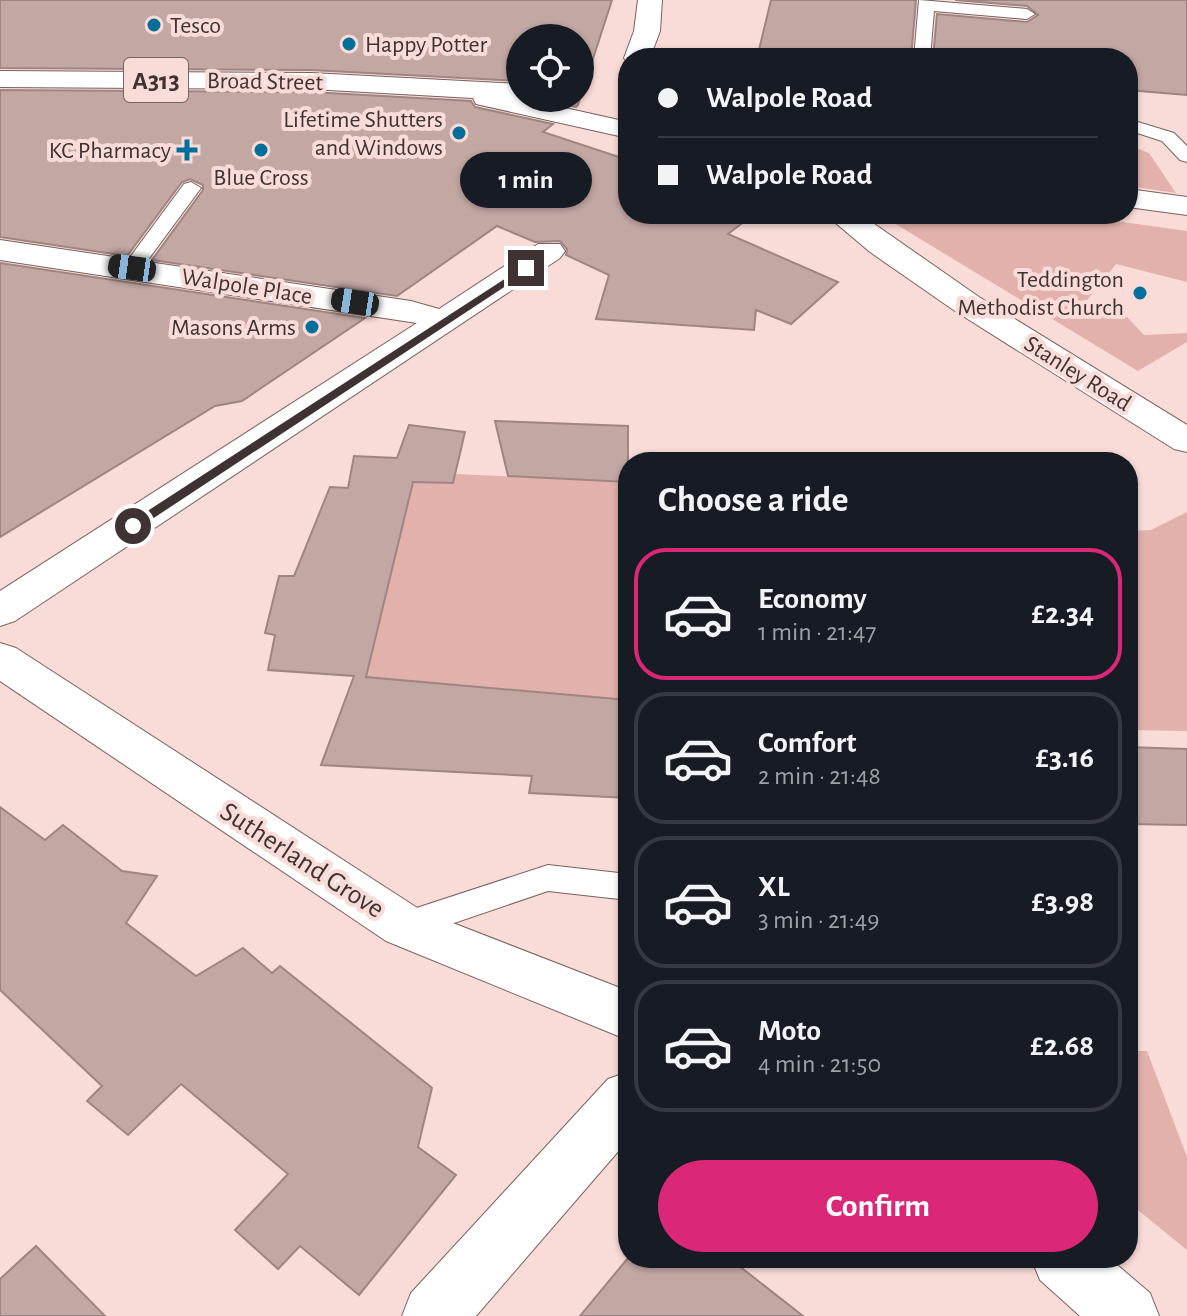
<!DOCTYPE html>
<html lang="en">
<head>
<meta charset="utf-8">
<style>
  :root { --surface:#171b24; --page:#20242c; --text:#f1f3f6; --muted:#9ea1a6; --line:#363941; --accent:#db2777 }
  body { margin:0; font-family:"Alegreya Sans",sans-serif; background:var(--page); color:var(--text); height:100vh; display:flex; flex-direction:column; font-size:30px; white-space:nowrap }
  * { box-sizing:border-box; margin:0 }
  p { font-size:26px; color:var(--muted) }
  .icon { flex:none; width:44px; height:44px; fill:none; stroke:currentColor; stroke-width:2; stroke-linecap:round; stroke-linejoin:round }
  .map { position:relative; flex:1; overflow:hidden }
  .side { position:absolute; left:618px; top:452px; width:520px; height:816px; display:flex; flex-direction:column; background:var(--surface); border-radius:32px; box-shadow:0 2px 6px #0004 }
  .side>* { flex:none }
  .top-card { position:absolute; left:618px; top:48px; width:520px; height:176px; border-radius:32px; box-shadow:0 2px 6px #0004; display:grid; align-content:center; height:176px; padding:0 40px; background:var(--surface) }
  .controls { position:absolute; left:506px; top:24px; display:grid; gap:16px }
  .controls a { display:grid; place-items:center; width:88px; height:88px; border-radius:50%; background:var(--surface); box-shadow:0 2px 6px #0004; font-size:40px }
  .end { position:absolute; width:36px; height:36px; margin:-18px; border:10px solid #3e3332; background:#fff; box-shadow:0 0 0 4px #fff }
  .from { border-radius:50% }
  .bubble { position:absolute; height:56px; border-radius:28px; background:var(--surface); box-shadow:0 2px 6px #0004; font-size:26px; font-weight:700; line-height:56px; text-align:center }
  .car { position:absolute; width:24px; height:48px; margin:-24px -12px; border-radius:10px; box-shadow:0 0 6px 2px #0007; background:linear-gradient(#222 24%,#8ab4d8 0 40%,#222 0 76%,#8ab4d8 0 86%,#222 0) }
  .top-card b { display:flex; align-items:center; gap:28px; height:76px; font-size:30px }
  .top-card b+b { border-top:2px solid var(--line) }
  .top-card i { width:20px; height:20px; background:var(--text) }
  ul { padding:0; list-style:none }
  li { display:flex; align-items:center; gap:24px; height:132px; margin:0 16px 12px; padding:0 24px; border:4px solid var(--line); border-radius:32px }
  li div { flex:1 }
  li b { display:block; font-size:30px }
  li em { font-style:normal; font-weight:700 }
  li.current { border-color:var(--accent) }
  li>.icon { width:72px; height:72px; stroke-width:1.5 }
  h2 { padding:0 40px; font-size:36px; line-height:96px }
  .primary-button { display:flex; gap:16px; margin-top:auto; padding:16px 40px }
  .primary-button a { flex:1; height:92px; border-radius:48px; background:var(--accent); color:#fff; font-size:32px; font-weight:700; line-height:92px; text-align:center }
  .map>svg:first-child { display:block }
</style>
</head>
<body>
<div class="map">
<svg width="1187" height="1316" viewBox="0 0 1187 1316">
  <rect width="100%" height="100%" fill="#f9dcd8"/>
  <path fill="#e3b1ab" d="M1128,145L1149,153L1176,193L1128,186Z
    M879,214H1066L1187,231V282L1116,264L1084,304L1127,317L1144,335L1187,333V342L1138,371Z
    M456,474L628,482V700L366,677L413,482L453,483Z
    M1187,512V731L1128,730V531L1151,530Z
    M1128,1051H1147L1187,1157V1250L1128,1202Z"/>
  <path fill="#c2a7a3" stroke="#9f8581" stroke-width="2" d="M0,0H612L578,105L576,107L534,98H580V38H520V81L311,70L0,68Z
    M771,0H916L911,58H757Z
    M955,0H1187V95L1128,90V58H933L937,14L1027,22L1038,15L1027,6Z
    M0,90L311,92L471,101L475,107L553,124L543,132L628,160V214H754L728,234L838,282L791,324L756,310L754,330L596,319L609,275L566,255L567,249L560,241L535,242L497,226L397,296L152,260L203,190V185L190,179L182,182L127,256L0,237Z
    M0,263L365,318L242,401L215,406L0,537Z
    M495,421L628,426V482L508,476Z
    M409,425L465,432L453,483L413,482L366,677L628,700V798L529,793L532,776L321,765L354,676L268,670L275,635L265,633L279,576H294L330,487L348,488L354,456L397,458Z
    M1128,747L1187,749V825L1128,824Z
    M0,807L45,840L63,825L122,871L157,876L126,923L196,976L243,948L272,973L280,966L432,1088L418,1147L456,1175L359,1295L300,1246L278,1269L235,1230L288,1174L181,1084L128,1135L87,1101L102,1086L0,990Z
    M36,1246L105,1316H0V1279Z
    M628,1258H729L803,1316H580Z"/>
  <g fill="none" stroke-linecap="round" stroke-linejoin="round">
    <g stroke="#7a615e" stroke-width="2">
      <path id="lane" d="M919,0L1027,9L1035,14L1027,19L934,11L930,58H914Z
        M1128,119L1174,133L1187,146V162L1180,160L1162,141L1128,130Z
        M191,182L201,188L139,272H125L122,268L125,264L184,184Z
        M548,865L628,874V900L548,891L404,940L392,936L387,926L392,916Z"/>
    </g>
    <g stroke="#7a615e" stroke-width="2">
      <path id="street" d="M0,240L411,301L439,309L538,244H560L565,251L560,258L15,621L0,626V591L417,323L0,260Z
        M0,643L16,648L422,911L628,991V1040L386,941L0,681Z
        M628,1072V1140L476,1316H402L411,1293L608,1079Z
        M1031,1258H1109L1150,1293L1159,1316H1080L1040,1280Z"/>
    </g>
    <g stroke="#7a615e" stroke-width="2">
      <path id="secondary" d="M638,0H662L660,31L650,58H628V64L624,58L634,31Z
        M825,214H860L979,297L1187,425V452L1174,449L955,311L870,252Z"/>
    </g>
    <g stroke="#7a615e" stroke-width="2">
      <path id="primary" d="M0,71L311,73L520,84V98L628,122V138L476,104L473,98L311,89L0,87Z
        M1128,189L1187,197V215L1128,207Z"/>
    </g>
    <use href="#lane" fill="#fff" fill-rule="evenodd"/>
    <use href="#street" fill="#fff" fill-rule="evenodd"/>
    <use href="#secondary" fill="#fff" fill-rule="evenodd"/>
    <use href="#primary" fill="#fff" fill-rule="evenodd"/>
  </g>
  <path fill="#3e3332" d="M526,265L530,270L137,529H129V523Z"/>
  <g fill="#026e9a" stroke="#f9dcd8" stroke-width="3">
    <circle cx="154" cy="25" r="8"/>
    <circle cx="349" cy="44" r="8"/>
    <circle cx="459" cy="133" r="8"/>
    <path d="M183 138h8v8h8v8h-8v8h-8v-8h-8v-8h8z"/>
    <circle cx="261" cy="150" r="8"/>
    <circle cx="1140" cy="293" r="8"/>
    <circle cx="312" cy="327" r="8"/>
  </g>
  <g text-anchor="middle" stroke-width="8" stroke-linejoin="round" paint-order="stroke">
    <g font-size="24" fill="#3e3332" stroke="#f9dcd8" text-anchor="end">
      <text x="170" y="33" text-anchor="start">Tesco</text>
      <text x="365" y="52" text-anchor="start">Happy Potter</text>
      <text x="443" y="127">Lifetime Shutters<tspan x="443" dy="28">and Windows</tspan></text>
      <text x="171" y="158">KC Pharmacy</text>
      <text x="261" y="185" text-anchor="middle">Blue Cross</text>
      <text x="1124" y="287">Teddington<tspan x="1124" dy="28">Methodist Church</tspan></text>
      <text x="296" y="335">Masons Arms</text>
    </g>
    <g font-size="24" fill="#3e3332" stroke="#f9dcd8">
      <text transform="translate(265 81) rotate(1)" y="8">Broad Street</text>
      <text transform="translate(247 286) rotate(9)" y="8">Walpole Place</text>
      <text transform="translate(1078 373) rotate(32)" y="8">Stanley Road</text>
    </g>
    <rect fill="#f9dcd8" stroke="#766664" stroke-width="2" x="124" y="58" width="64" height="44" rx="6"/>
    <g font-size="26" font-weight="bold" fill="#3e3332">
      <text x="156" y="89">A313</text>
    </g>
    <g font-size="28" fill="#3e3332" stroke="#f9dcd8">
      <text transform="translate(303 859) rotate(33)" y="10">Sutherland Grove</text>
    </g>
  </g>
</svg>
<div class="controls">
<a><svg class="icon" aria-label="locate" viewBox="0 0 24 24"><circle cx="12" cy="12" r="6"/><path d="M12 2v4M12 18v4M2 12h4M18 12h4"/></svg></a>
</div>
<i class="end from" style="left:133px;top:526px"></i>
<i class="end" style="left:526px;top:268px"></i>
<div class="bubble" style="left:460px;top:152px;width:132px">1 min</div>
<i class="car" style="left:132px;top:268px;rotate:278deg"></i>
<i class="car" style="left:355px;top:302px;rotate:279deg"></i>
<div class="top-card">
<b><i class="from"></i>Walpole Road</b>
<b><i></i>Walpole Road</b>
</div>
<section class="side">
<h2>Choose a ride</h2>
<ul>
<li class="current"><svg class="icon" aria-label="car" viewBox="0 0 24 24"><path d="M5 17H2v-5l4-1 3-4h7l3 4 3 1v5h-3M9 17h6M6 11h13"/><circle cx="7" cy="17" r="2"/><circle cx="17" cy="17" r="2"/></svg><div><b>Economy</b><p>1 min · 21:47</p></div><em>£2.34</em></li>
<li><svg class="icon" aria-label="car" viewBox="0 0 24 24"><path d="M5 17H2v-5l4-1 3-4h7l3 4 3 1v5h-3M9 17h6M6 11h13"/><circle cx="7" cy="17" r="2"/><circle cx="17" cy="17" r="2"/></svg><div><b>Comfort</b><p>2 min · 21:48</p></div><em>£3.16</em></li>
<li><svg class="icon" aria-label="car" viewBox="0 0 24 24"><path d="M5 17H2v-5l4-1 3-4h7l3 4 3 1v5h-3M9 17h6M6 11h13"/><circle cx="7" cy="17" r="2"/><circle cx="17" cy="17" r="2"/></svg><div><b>XL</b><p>3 min · 21:49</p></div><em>£3.98</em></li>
<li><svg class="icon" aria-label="car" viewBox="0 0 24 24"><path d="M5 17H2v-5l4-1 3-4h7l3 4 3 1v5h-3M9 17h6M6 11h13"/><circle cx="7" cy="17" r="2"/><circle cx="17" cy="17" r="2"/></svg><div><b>Moto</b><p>4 min · 21:50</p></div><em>£2.68</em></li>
</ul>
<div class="primary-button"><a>Confirm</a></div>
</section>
</div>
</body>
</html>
